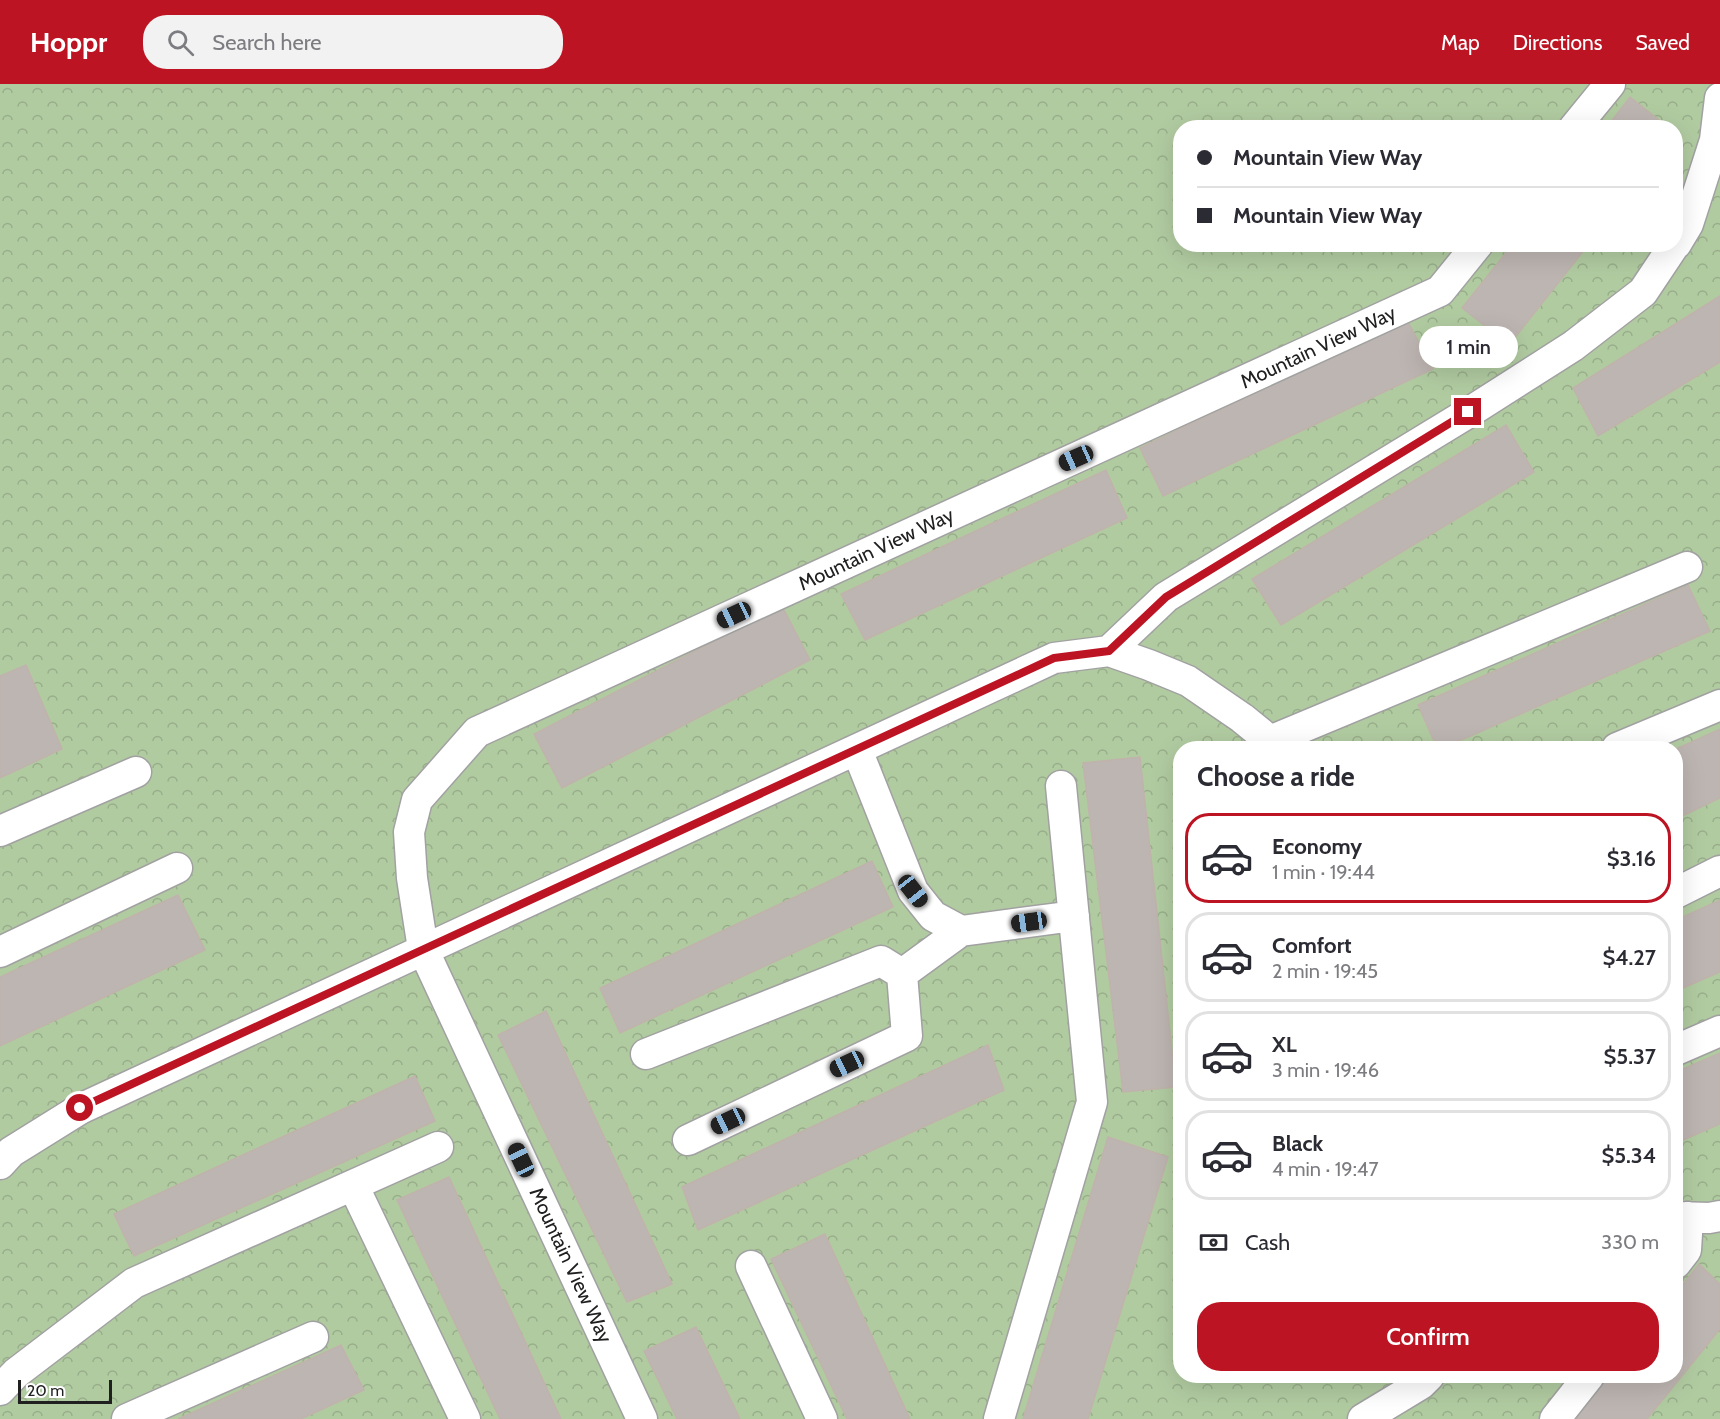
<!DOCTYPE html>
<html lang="en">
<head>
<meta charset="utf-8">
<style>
  :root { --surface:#fff; --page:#f2f2f3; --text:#2b2b33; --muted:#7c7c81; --line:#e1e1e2; --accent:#bd1423 }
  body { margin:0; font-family:Cabin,sans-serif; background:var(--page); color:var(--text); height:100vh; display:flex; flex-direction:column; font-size:22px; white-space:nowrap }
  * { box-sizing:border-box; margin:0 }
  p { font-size:20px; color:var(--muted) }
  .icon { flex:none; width:33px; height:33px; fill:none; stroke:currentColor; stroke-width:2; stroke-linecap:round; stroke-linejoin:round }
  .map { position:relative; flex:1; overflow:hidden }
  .sheet { position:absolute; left:1173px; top:657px; width:510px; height:642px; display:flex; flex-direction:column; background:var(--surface); border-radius:24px; box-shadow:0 6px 24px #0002 }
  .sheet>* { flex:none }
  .top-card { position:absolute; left:1173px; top:36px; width:510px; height:132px; border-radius:24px; box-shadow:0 6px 24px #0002; display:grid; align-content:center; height:132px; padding:0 24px; background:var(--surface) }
  .scale { position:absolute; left:18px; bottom:15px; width:94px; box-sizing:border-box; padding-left:6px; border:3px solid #202020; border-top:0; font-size:16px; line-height:21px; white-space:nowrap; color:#202020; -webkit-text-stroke:4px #fff; paint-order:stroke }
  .end { position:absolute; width:27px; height:27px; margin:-14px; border:8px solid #bd1423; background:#fff; box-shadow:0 0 0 3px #fff }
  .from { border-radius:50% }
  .bubble { position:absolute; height:42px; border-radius:21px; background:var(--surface); box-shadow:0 6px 24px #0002; font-size:20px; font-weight:600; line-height:42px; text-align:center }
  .car { position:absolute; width:18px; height:36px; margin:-18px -9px; border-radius:8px; box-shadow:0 0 4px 2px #0007; background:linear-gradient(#222 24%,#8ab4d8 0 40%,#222 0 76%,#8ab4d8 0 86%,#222 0) }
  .top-card b { display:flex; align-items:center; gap:21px; height:57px; font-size:22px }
  .top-card b+b { border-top:2px solid var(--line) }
  .top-card i { width:15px; height:15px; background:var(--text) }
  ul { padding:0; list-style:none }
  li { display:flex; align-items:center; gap:18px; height:90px; margin:0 12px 9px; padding:0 12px; border:3px solid var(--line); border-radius:24px }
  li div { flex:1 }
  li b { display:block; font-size:22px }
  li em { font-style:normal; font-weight:600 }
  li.on { border-color:var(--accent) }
  li>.icon { width:54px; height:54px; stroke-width:1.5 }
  h2 { padding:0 24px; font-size:27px; line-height:72px }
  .pay { display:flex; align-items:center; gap:15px; height:66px; padding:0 24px; font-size:22px }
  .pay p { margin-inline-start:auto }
  .primary-button { display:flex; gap:12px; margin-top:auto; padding:12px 24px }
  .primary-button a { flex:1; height:69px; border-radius:24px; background:var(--accent); color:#fff; font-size:24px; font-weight:600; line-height:69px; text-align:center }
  header { display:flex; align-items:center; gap:36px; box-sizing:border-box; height:84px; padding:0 30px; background:var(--accent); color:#fff }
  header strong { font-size:28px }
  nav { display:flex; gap:33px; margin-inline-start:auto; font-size:21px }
  .search { width:420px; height:54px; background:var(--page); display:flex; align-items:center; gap:15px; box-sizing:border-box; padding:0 21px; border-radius:24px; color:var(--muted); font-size:22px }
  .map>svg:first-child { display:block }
</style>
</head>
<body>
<header>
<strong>Hoppr</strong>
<div class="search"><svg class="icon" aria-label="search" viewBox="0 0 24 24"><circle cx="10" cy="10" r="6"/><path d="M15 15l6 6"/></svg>Search here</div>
<nav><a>Map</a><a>Directions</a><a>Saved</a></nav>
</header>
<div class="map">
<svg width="1720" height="1335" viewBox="0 0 1720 1335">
  <defs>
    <pattern id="forest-crowns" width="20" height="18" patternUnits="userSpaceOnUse" patternTransform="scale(1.5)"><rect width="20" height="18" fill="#b1cba1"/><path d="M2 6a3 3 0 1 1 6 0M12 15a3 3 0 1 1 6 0" fill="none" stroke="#98ae8a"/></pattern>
  </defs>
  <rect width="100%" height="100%" fill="#f0ede8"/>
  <path fill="url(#forest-crowns)" fill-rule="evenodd" d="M0,0H1720V1335H0ZM1180,44H1676V160H1180ZM1180,664H1676V1292H1180Z"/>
  <path fill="#bdb5b1" stroke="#c0b3ac" stroke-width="1.5" d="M1630,13L1669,44H1606Z
    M1513,160H1589L1509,261L1462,224Z
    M1720,212V278L1598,352L1573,304Z
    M1407,236L1433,285L1163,412L1140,364Z
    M1506,341L1534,388L1281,541L1252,495Z
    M1106,386L1127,434L865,556L841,510Z
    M1688,501L1710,547L1443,664H1437L1418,621Z
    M782,522L810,576L562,704L534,650Z
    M26,581L62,665L0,694V592Z
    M1720,645V714L1676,735V665Z
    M1140,673L1176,1003L1123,1008L1083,679Z
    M872,777L893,823L620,949L600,904Z
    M178,811L205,866L0,962V893Z
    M1720,816V888L1676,907V836Z
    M546,927L672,1200L627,1218L498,951Z
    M988,961L1004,1006L698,1146L682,1103Z
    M1720,969V1040L1676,1059V988Z
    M415,992L435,1037L134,1172L114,1130Z
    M1108,1053L1168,1073L1088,1335H1023Z
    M449,1093L561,1335H500L397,1116Z
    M825,1150L910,1335H847L771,1175Z
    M1699,1180L1720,1200V1245L1647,1335H1573L1608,1292H1676V1209Z
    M696,1243L740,1335H677L644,1267Z
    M341,1261L364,1306L301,1335H178Z"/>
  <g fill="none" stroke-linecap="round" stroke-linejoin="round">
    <g stroke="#a1a1a1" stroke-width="33">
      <path id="minor" d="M1574,44L1610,0
        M1676,160L1688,140L1715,56L1720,14
        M1109,567L1166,513L1468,329L1573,262L1643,208L1675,160
        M1270,657L1687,483
        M1617,664L1720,621
        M857,666L913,807L933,832L961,847
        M0,747L136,688
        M1676,809L1720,787
        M0,868L177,784
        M1676,966L1720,947
        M646,970L881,877L902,890L961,847L1074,832
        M688,1056L907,952L902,890
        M0,1080L11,1068L80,1025L1054,574L1109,567L1149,581L1188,597L1242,634L1279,664
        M353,1101L465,1335
        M1676,1133L1709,1134L1720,1132
        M1676,1179L1686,1166L1688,1133
        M751,1182L822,1335
        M0,1306L16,1289L134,1199L438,1063
        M127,1335L313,1253
        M642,1335L423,865L412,794L409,748L417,716L477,648L1440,207L1478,160
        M999,1335L1092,1018L1061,702
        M1363,1335L1421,1300L1429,1292
        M1555,1335L1589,1292"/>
    </g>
    <use href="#minor" stroke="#fff" stroke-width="30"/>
  </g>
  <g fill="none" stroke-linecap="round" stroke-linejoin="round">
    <path stroke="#bd1423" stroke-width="8" d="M80,1024L1054,574L1109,567L1166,513L1468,328"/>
  </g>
  <g text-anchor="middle" stroke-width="5" stroke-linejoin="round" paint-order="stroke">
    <g font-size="20" fill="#202020" stroke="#fff">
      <text transform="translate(1318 263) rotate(-25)" y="7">Mountain View Way</text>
      <text transform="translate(876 465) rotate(-25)" y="7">Mountain View Way</text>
      <text transform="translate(571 1181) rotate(65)" y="7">Mountain View Way</text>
    </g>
  </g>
</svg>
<div class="scale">20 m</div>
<i class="end from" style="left:80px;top:1024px"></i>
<i class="end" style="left:1468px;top:328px"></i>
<div class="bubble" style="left:1419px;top:242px;width:99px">1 min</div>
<i class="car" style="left:1076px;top:374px;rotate:246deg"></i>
<i class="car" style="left:734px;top:531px;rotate:245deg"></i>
<i class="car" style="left:913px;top:807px;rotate:142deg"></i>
<i class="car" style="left:1029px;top:838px;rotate:262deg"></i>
<i class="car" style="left:847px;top:980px;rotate:245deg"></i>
<i class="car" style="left:728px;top:1037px;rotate:245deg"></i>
<i class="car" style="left:521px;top:1076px;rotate:335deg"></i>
<div class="top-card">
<b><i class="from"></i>Mountain View Way</b>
<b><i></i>Mountain View Way</b>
</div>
<section class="sheet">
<h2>Choose a ride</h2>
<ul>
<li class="on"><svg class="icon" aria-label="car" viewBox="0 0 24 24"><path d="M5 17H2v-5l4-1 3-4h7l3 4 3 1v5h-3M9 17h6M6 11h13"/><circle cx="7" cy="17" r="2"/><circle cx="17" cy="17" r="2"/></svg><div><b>Economy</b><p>1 min · 19:44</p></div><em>$3.16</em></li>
<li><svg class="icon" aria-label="car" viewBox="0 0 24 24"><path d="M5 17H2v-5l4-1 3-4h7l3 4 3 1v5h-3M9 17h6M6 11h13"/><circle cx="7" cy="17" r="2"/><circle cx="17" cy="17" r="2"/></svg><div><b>Comfort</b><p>2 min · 19:45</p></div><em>$4.27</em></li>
<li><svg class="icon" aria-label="car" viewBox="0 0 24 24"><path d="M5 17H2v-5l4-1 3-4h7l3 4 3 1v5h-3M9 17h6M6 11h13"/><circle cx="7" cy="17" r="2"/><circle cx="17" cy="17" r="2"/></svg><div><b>XL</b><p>3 min · 19:46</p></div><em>$5.37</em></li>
<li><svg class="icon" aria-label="car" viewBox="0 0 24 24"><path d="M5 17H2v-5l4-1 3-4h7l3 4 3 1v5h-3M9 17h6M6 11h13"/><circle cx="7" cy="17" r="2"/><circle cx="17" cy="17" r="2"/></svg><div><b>Black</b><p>4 min · 19:47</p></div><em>$5.34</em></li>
</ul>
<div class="pay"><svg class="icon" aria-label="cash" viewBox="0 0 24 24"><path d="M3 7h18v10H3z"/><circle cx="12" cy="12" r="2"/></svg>Cash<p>330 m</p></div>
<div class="primary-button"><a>Confirm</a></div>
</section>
</div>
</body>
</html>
